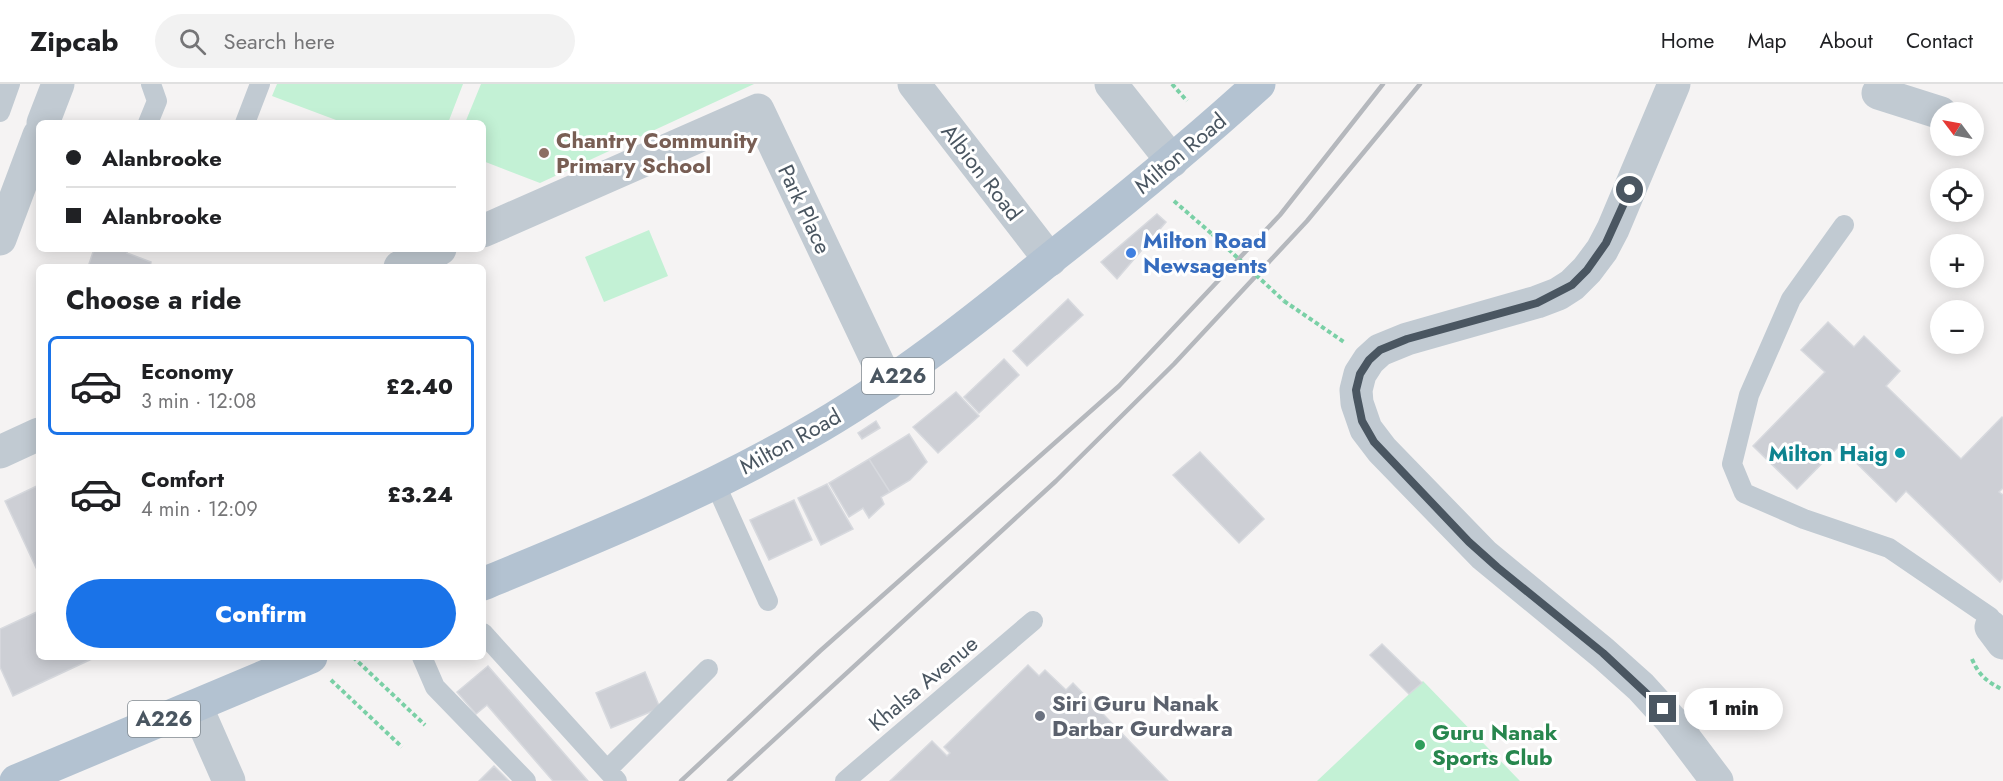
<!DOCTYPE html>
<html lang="en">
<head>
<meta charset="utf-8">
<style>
  :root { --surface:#fff; --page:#f2f2f2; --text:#202124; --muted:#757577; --line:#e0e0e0; --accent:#1a73e8 }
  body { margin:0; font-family:Jost,sans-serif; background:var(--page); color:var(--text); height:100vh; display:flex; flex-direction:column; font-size:22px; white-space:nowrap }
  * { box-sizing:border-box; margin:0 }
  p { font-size:20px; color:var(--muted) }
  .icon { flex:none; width:33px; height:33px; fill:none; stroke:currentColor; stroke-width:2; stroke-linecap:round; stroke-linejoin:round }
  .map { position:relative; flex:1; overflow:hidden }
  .panel { position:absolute; left:36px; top:180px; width:450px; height:396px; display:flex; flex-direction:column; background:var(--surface); border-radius:9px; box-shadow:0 3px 15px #0003 }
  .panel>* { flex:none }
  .guide { position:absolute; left:36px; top:36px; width:450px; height:132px; border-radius:9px; box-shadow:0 3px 15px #0003; display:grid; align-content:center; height:132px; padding:0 30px; background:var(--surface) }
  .needle { width:39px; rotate:302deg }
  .tools { position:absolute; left:1930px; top:18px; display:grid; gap:12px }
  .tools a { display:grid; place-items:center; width:54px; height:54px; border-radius:50%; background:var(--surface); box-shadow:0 3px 15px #0003; font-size:30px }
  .end { position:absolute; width:27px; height:27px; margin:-14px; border:8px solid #4a5661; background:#fff; box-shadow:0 0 0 3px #fff }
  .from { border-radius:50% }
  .bubble { position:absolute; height:42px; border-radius:21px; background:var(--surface); box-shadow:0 3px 15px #0003; font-size:20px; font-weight:800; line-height:42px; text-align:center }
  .guide b { display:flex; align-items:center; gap:21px; height:57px; font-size:22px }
  .guide b+b { border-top:2px solid var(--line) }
  .guide i { width:15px; height:15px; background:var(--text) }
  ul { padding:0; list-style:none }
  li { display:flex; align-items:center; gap:18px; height:99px; margin:0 12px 9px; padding:0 18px; border:3px solid transparent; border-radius:9px }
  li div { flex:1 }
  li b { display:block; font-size:22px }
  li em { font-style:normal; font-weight:800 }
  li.current { border-color:var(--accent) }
  li>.icon { width:54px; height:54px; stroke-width:1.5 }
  h2 { padding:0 30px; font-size:27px; line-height:72px }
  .cta { display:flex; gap:12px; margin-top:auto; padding:12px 30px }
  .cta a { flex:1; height:69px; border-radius:36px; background:var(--accent); color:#fff; font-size:24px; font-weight:800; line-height:69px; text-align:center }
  header { display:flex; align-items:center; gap:36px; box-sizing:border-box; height:84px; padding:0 30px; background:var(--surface); border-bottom:2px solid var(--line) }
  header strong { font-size:28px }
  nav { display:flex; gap:33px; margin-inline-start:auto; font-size:21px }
  .search { width:420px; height:54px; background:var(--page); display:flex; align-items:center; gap:15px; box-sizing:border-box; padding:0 21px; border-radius:33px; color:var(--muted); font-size:22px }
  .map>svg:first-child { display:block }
</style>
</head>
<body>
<header>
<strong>Zipcab</strong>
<div class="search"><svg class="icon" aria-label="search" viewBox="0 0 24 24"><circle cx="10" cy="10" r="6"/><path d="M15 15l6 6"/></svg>Search here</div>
<nav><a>Home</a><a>Map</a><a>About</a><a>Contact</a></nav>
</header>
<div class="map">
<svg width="2003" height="697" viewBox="0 0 2003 697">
  <rect width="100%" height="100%" fill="#f5f3f3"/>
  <path fill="#c3f1d5" d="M277,0H463L448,39H344L272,12Z
    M481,0H754L540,99L483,77V39H465Z
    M649,146L668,192L604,218L585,173Z
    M1423,597L1520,697H1317Z"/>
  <path fill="#cdcfd5" stroke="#d7d9de" stroke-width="1.5" d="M1157,130L1166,138L1117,195L1101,178Z
    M94,165H129L127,169L151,178L150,183H88Z
    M1068,215L1083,231L1027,282L1013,267Z
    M1828,238L1854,263L1864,252L1900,287L1886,302L1961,375L2002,333L2003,334V404L1999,408L2003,411V494L2000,498L1906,407L1896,418L1839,362L1797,405L1753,362L1825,288L1801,266Z
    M1004,275L1019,291L979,329L964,313Z
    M956,308L979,332L938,369L913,343Z
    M876,337L880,344L862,355L858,349Z
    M909,350L927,378L910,396L890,408L869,375Z
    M1200,368L1264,435L1239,459L1173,391Z
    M869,375L890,408L881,413L884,420L869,434L863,424L849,433L829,399Z
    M827,400L853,445L821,461L798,414Z
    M39,401V490L5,417Z
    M794,416L812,456L769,476L750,436Z
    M39,527V573H96L13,612L0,583V545Z
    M1382,560L1422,599L1409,610L1370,571Z
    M1028,581L1039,592L1045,586L1066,606L1073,599L1168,697H890L932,657L947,672L950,669L944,663Z
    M488,582L588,697H553L487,621L476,630L457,608Z
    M645,588L660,624L611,644L596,609Z
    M494,682L509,697H479Z"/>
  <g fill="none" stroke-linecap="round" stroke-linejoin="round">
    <path stroke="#7ad0a6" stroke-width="4" stroke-dasharray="4.5 3" stroke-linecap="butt" d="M1172,0L1187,17
      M1174,117L1212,150
      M1284,217L1344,258
      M353,573L425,641
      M1972,575C1979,592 1988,598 2003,606
      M331,596L402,663"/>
    <path stroke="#c1cad2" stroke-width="20" d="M0,28L10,0
      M148,39L157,17L151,0
      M245,39L260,0
      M1844,141L1791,215L1749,311L1732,380L1744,409L1804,435L1889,464L1990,533L1991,543
      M715,399L768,517
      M483,549L617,697
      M422,573L435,603L526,697
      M607,686L708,585
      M845,697L1033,537"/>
    <path stroke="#c1cad2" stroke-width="33" d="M914,0L1050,176
      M1111,0L1172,77
      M1674,0L1613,145L1602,166L1587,186L1572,201L1558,210L1537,218L1407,255L1380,266L1369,276L1360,290L1356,306L1357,319L1366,345L1382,366L1484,471L1603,569L1641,603L1671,636L1717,697
      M1878,9L1941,29
      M43,39L58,0
      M483,147L758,26L888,300
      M0,155L39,51
      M400,183L440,165
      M0,368L39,350
      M1991,543L2003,559
      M196,622L229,697"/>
    <path stroke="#b3c2d1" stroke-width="33" d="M483,500C592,455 703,410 805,351C895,300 975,236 1055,171C1125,116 1193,60 1259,0
      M16,697L311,573"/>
    <path stroke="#b5b8bd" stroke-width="4.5" d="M681,697L820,567L1119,302L1280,131L1383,0
      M729,697L1056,397L1174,280L1307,137L1420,0"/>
    <path stroke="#7ad0a6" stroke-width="4" stroke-dasharray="4.5 3" stroke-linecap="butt" d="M1212,150L1284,217"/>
  </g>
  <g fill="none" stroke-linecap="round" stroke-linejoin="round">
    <path stroke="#4a5661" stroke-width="8" d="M1630,106L1606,159L1587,186L1572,201L1537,219L1407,255L1380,266L1369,276L1360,290L1356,306L1357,313L1362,337L1374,358L1469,458L1497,483L1603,569L1663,625"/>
  </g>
  <circle fill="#8d6e63" stroke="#fff" stroke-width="2" cx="544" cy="69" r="6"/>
  <circle fill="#3f7fe0" stroke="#fff" stroke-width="2" cx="1131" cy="169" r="6"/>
  <circle fill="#0f9aa8" stroke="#fff" stroke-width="2" cx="1900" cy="369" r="6"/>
  <circle fill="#6b7280" stroke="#fff" stroke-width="2" cx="1040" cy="632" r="6"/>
  <circle fill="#2e9e5b" stroke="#fff" stroke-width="2" cx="1420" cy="661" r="6"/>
  <g text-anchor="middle" stroke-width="6" stroke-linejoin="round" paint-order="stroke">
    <g fill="#fff" stroke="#808990" stroke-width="1.5">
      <rect x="862" y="274" width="72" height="36" rx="4.5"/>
      <rect x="128" y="617" width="72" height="36" rx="4.5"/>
    </g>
    <g font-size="21" font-weight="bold" fill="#4a5661">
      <text x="898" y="299">A226</text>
      <text x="164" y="642">A226</text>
    </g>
    <g font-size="22" font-weight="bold" fill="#785e54" stroke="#fff" text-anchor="start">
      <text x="556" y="64">Chantry Community<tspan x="556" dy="25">Primary School</tspan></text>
    </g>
    <g font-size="22" fill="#4a5661" stroke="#fff">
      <text transform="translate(1180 69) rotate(-40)" y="8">Milton Road</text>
      <text transform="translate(982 88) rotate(52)" y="8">Albion Road</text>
      <text transform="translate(805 125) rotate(65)" y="8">Park Place</text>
      <text transform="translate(790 357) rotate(-29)" y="8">Milton Road</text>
      <text transform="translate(923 599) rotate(-40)" y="8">Khalsa Avenue</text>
    </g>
    <g font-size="22" font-weight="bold" fill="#366cbe" stroke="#fff" text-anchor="start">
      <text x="1143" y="164">Milton Road<tspan x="1143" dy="25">Newsagents</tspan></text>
    </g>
    <g font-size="22" font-weight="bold" fill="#0d838f" stroke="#fff" text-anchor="end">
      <text x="1888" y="377">Milton Haig</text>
    </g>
    <g font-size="22" font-weight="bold" fill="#5b616d" stroke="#fff" text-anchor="start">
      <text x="1052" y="627">Siri Guru Nanak<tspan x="1052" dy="25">Darbar Gurdwara</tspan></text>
    </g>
    <g font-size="22" font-weight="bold" fill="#27864d" stroke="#fff" text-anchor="start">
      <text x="1432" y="656">Guru Nanak<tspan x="1432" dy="25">Sports Club</tspan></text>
    </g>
  </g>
</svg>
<div class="tools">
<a><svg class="needle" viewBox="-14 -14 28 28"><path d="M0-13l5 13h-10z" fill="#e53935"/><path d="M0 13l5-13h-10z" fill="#757577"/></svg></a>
<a><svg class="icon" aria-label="locate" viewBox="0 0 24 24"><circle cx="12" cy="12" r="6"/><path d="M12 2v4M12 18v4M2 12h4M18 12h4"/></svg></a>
<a>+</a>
<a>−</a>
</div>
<i class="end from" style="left:1630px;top:106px"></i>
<i class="end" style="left:1663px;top:625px"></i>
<div class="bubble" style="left:1684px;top:604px;width:99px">1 min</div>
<div class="guide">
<b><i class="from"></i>Alanbrooke</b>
<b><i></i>Alanbrooke</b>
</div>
<section class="panel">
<h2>Choose a ride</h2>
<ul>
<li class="current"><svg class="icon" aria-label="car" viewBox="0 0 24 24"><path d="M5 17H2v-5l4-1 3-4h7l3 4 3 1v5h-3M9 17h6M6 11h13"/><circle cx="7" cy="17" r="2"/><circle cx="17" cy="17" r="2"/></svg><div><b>Economy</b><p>3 min · 12:08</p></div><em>£2.40</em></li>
<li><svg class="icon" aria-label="car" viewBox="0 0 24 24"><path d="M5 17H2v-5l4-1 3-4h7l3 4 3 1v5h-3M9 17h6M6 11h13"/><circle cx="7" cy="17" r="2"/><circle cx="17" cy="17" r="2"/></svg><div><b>Comfort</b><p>4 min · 12:09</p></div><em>£3.24</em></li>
</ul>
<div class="cta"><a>Confirm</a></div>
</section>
</div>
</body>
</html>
